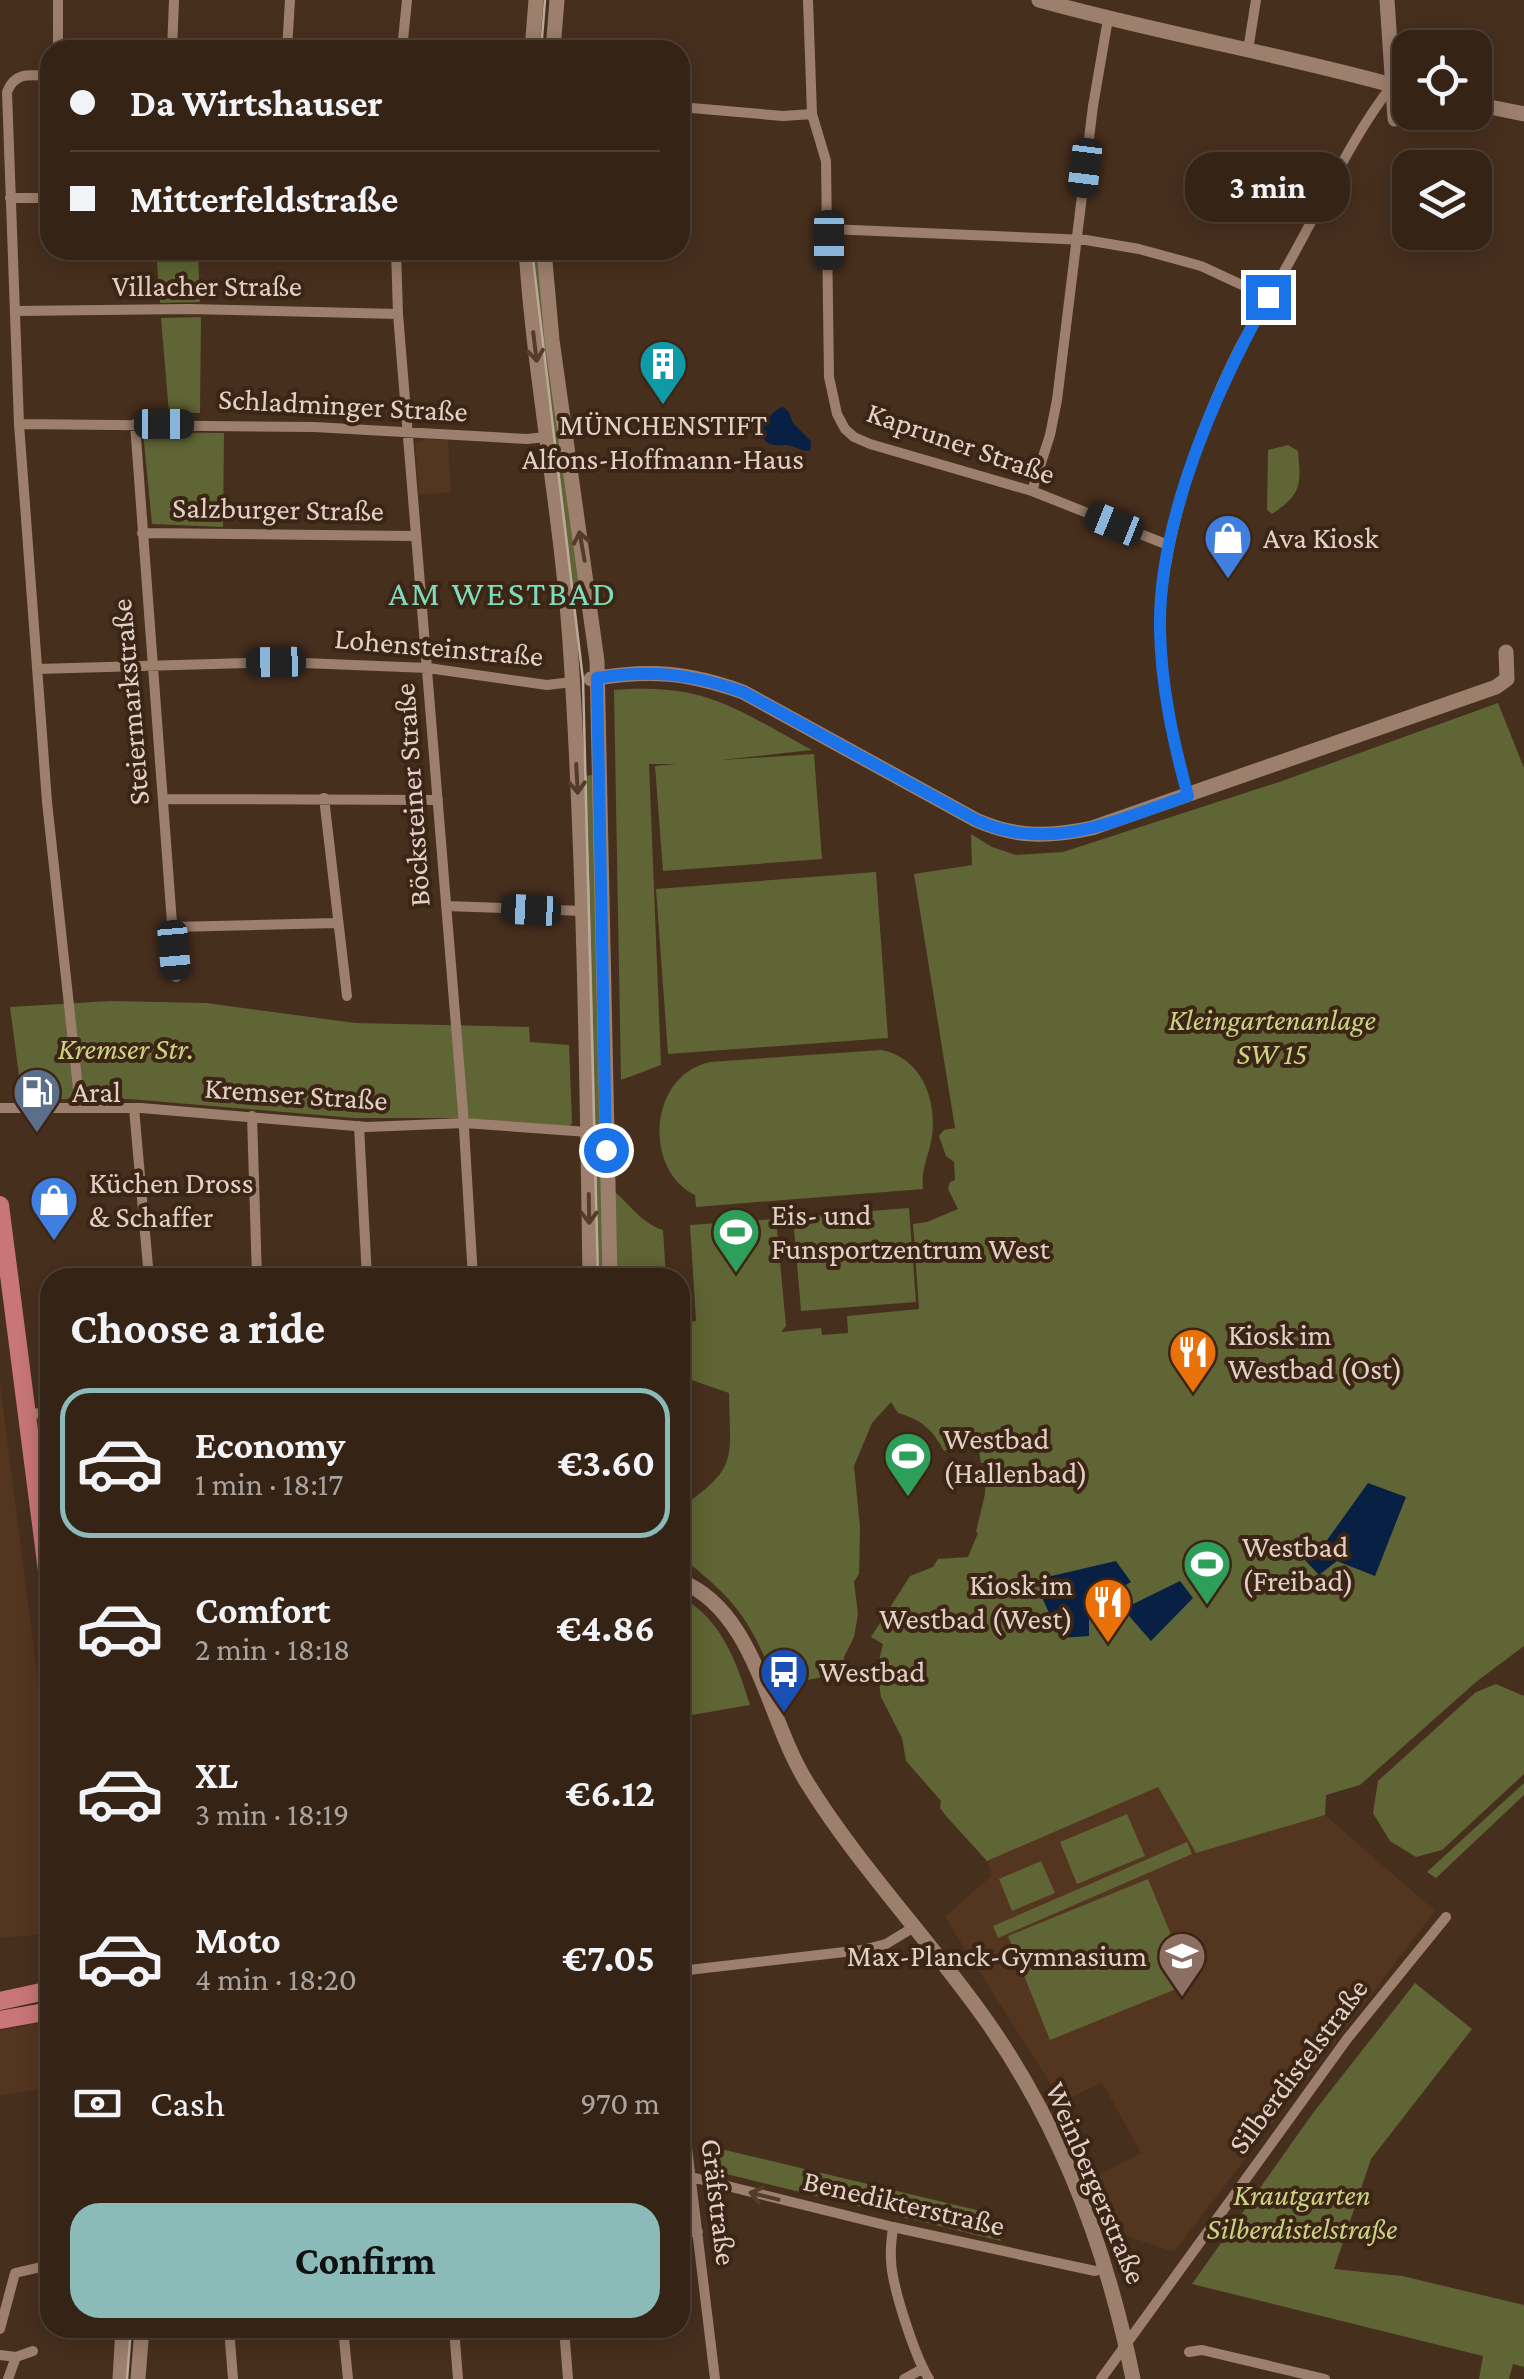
<!DOCTYPE html>
<html lang="en">
<head>
<meta charset="utf-8">
<style>
  :root { --surface:#352316; --page:#402f23; --text:#f1f3f6; --muted:#aaa4a1; --line:#4f4035; --accent:#8bbbb9 }
  body { margin:0; font-family:"Crimson Pro",serif; background:var(--page); color:var(--text); height:100vh; display:flex; flex-direction:column; font-size:38px; white-space:nowrap }
  * { box-sizing:border-box; margin:0 }
  p { font-size:32px; color:var(--muted) }
  .icon { flex:none; width:55px; height:55px; fill:none; stroke:currentColor; stroke-width:2; stroke-linecap:round; stroke-linejoin:round }
  .map { position:relative; flex:1; overflow:hidden }
  .side { position:absolute; left:40px; top:1268px; width:650px; height:1070px; display:flex; flex-direction:column; background:var(--surface); border-radius:30px; box-shadow:0 5px 25px #0003,0 0 0 2px var(--line) }
  .side>* { flex:none }
  .hud { position:absolute; left:40px; top:40px; width:650px; height:220px; border-radius:30px; box-shadow:0 5px 25px #0003,0 0 0 2px var(--line); display:grid; align-content:center; height:220px; padding:0 30px; background:var(--surface) }
  .buttons { position:absolute; left:1392px; top:30px; display:grid; gap:20px }
  .buttons a { display:grid; place-items:center; width:100px; height:100px; border-radius:20px; background:var(--surface); box-shadow:0 5px 25px #0003,0 0 0 2px var(--line); font-size:50px }
  .end { position:absolute; width:45px; height:45px; margin:-22px; border:12px solid #1a73e8; background:#fff; box-shadow:0 0 0 5px #fff }
  .from { border-radius:50% }
  .bubble { position:absolute; height:70px; border-radius:30px; background:var(--surface); box-shadow:0 5px 25px #0003,0 0 0 2px var(--line); font-size:32px; font-weight:700; line-height:70px; text-align:center }
  .car { position:absolute; width:30px; height:60px; margin:-30px -15px; border-radius:12px; box-shadow:0 0 8px 2px #0007; background:linear-gradient(#222 24%,#8ab4d8 0 40%,#222 0 76%,#8ab4d8 0 86%,#222 0) }
  .hud b { display:flex; align-items:center; gap:35px; height:95px; font-size:38px }
  .hud b+b { border-top:2px solid var(--line) }
  .hud i { width:25px; height:25px; background:var(--text) }
  ul { padding:0; list-style:none }
  li { display:flex; align-items:center; gap:30px; height:150px; margin:0 20px 15px; padding:0 10px; border:5px solid transparent; border-radius:30px }
  li div { flex:1 }
  li b { display:block; font-size:38px }
  li em { font-style:normal; font-weight:700 }
  li.active { border-color:var(--accent) }
  li>.icon { width:90px; height:90px; stroke-width:1.5 }
  h2 { padding:0 30px; font-size:45px; line-height:120px }
  .pay { display:flex; align-items:center; gap:25px; height:110px; padding:0 30px; font-size:38px }
  .pay p { margin-inline-start:auto }
  .primary-button { display:flex; gap:20px; margin-top:auto; padding:20px 30px }
  .primary-button a { flex:1; height:115px; border-radius:30px; background:var(--accent); color:#111; font-size:40px; font-weight:700; line-height:115px; text-align:center }
  .map>svg:first-child { display:block }
</style>
</head>
<body>
<div class="map">
<svg width="1524" height="2379" viewBox="0 0 1524 2379">
  <rect width="100%" height="100%" fill="#472f1e"/>
  <path fill="#543520" d="M426,439L448,440L451,492L419,495L415,443Z
    M0,1384L50,1776V1934L0,1938Z
    M1158,1786L1196,1852L1325,1815L1435,1911L1174,2252L1118,2233L1090,2179L1141,2153L1102,2082L1062,2102L945,1917L992,1875L987,1861Z
    M50,2022V2087L0,2096V2030Z"/>
  <path fill="#5f6534" d="M156,250L198,252L200,302L160,303Z
    M530,250H541L585,583L572,585Z
    M201,317L200,413H169L161,318Z
    M143,432L224,433L223,527L152,524Z
    M1288,445L1298,451C1301,485 1302,494 1272,514L1267,510L1268,450Z
    M614,690C707,682 737,710 812,750L722,760L814,754L822,859L663,871L655,766L677,764H649L661,1065L621,1080Z
    M1498,703L1524,768V1646L1476,1682L1360,1785L1326,1795L1325,1815L1196,1853L1158,1787L987,1861L946,1816L940,1808L941,1801L906,1761L902,1738L881,1697L877,1669L883,1644L871,1637L910,1576L933,1567L938,1559L968,1557L978,1533L976,1532L985,1494L986,1463H981L977,1440L944,1451C932,1429 922,1420 898,1413L891,1402L872,1423L854,1466L860,1527L859,1574L854,1582L858,1614L854,1637L844,1657L843,1673L777,1686C749,1618 738,1602 680,1556V1508C739,1467 730,1461 729,1393L680,1376V1323L696,1321L690,1225L776,1219L786,1326L781,1332L821,1328L822,1335L848,1333L847,1316L919,1309L913,1224L927,1222L958,1209L948,1189L950,1182L955,1180L954,1162L946,1156L939,1136L944,1130L955,1128L914,874L972,865L971,834L992,847L1016,855L1063,852L1282,781Z
    M594,775L605,1278L594,1277L580,776Z
    M876,872L888,1038L668,1054L656,889Z
    M111,1001L206,1003L355,1023L529,1027L530,1042L569,1045L572,1123L569,1127L463,1118H354L129,1099H22L10,1007Z
    M881,1050C921,1057 937,1099 932,1136C929,1157 921,1166 923,1189L696,1207L695,1195C644,1171 647,1076 710,1062Z
    M608,1187C630,1202 637,1221 663,1230L666,1277H613Z
    M909,1208L916,1302L801,1311L793,1217Z
    M685,1599C723,1623 737,1663 750,1705L680,1717V1646Z
    M1496,1684L1524,1696V1774L1442,1850L1416,1857L1390,1841L1373,1813L1378,1781L1476,1692Z
    M1524,1783V1795L1436,1878L1427,1872Z
    M1127,1814L1145,1856L1077,1884L1060,1842Z
    M1187,1842L1192,1854L998,1938L993,1926Z
    M1041,1861L1055,1893L1012,1911L999,1879Z
    M1148,1879L1191,1983L1050,2040L1008,1936Z
    M1415,1983L1472,2029L1371,2159L1334,2269L1402,2276L1524,2305V2367L1513,2364L1509,2379H1479L1483,2356L1192,2284L1313,2113Z
    M704,2145L985,2212L1001,2241L706,2169Z"/>
  <path fill="#082044" d="M783,407L789,412L793,423L811,441L810,451C801,451 796,447 787,445C783,445 774,446 770,444C752,436 770,410 783,407Z
    M1368,1483L1406,1497L1375,1576L1337,1561L1319,1575L1303,1558L1325,1543Z
    M1116,1561L1131,1582L1089,1606V1636L1060,1638L1042,1597L1047,1577Z
    M1180,1581L1193,1598L1151,1641L1123,1609Z"/>
  <g fill="none" stroke-linecap="round" stroke-linejoin="round">
    <path stroke="#9d7f6d" stroke-width="10" d="M808,0L812,114L826,161L829,377L837,414L845,429L854,437L870,444L1032,491L1168,545
      M58,50V0
      M172,50L174,0
      M287,50L290,0
      M402,50L407,0
      M1248,50L1256,0
      M50,76C31,75 15,71 7,92L19,424L47,802L80,1107
      M680,107L783,116L812,114
      M10,198H50
      M829,229L1086,240L1139,249L1201,266L1268,297
      M396,250L398,314L463,1112L473,1278
      M16,311L188,309L398,314
      M19,424L314,427L527,439L546,437
      M135,424L176,977
      M1032,491L1050,435L1057,400L1093,106L1108,19
      M142,533L415,536
      M37,669L279,662L428,668L547,685L572,682
      M1188,795C1173,740 1159,681 1160,623C1162,538 1201,423 1240,347C1258,314 1279,282 1297,248C1328,192 1353,135 1393,84
      M324,798L347,996
      M163,799L438,800
      M446,906L583,911
      M173,927L336,923
      M0,1108H141L367,1127L464,1123L588,1132
      M134,1108L149,1278
      M252,1116L257,1278
      M359,1126L367,1278
      M27,1413L50,1414
      M680,1971L862,1950L886,1944L914,1927
      M680,2090L715,2379
      M691,2177L893,2227L1095,2271L1107,2268
      M893,2227C892,2237 890,2248 891,2259C891,2284 915,2357 929,2379
      M680,2232H698
      M229,2328L233,2379
      M343,2328L348,2379
      M454,2328L458,2379
      M564,2328L568,2379
      M0,2329L15,2273L50,2265
      M1189,2352L1202,2350L1325,2379
      M0,2355L16,2357
      M8,2379L16,2357L33,2351
      M904,2379L922,2369
      M1101,2379L1347,2039L1446,1917"/>
    <path stroke="#9d7f6d" stroke-width="15" d="M1039,0C1161,34 1288,55 1410,90
      M1387,0L1395,119
      M532,50L536,0
      M553,50L557,0
      M1475,104L1524,114
      M526,250C535,386 563,521 571,657C584,863 587,1070 590,1278
      M544,250L552,340L597,661L610,1278
      M591,679C650,669 687,672 743,692L976,820C1016,838 1050,837 1092,828L1496,687L1507,679L1506,652
      M680,1581C755,1610 767,1718 806,1781C859,1867 930,1940 988,2023C1062,2129 1108,2254 1133,2379
      M120,2379L123,2328
      M138,2379L142,2328"/>
    <path stroke="#c97678" stroke-width="18" d="M0,1205L50,1594
      M0,2001L50,1990
      M0,2020L50,2011"/>
    <path stroke="#bba99d" stroke-width="2.5" d="M541,50L545,0
      M532,250L583,680L598,1278
      M127,2379L131,2328"/>
  </g>
  <defs><path id="oneway-shaft" d="M-6 0H5M1.5-3L5.5 0L1.5 3" fill="none" stroke-width="1.6" stroke-linecap="round" stroke-linejoin="round" transform="scale(2.5)"/></defs>
  <g stroke="#543c2a">
    <use href="#oneway-shaft" transform="translate(535 347) rotate(83)"/>
    <use href="#oneway-shaft" transform="translate(582 546) rotate(-100)"/>
    <use href="#oneway-shaft" transform="translate(577 779) rotate(87)"/>
    <use href="#oneway-shaft" transform="translate(589 1209) rotate(89)"/>
    <use href="#oneway-shaft" transform="translate(764 2196) rotate(-166)"/>
  </g>
  <g fill="none" stroke-linecap="round" stroke-linejoin="round">
    <path stroke="#1a73e8" stroke-width="12" d="M606,1150L597,678C650,669 693,674 743,692L976,820C1049,854 1117,820 1188,796C1173,741 1161,686 1160,629C1158,521 1216,390 1268,297"/>
  </g>
  <defs>
    <g id="building-pin" transform="scale(2.5)"><path d="M0 17L-7.5 6A9.5 9.5 0 1 1 7.5 6Z" fill="#0f9aa8" stroke="#3c2514"/><path d="M-4-6H4V6H1V3H-1V6H-4ZM-2.5-4.3h1.7v1.8h-1.7ZM.8-4.3h1.7v1.8H.8ZM-2.5-1h1.7V.8h-1.7ZM.8-1h1.7V.8H.8Z" fill="#fff"/></g>
    <g id="shop-pin" transform="scale(2.5)"><path d="M0 17L-7.5 6A9.5 9.5 0 1 1 7.5 6Z" fill="#3f7fe0" stroke="#3c2514"/><path d="M-5-2.5h2.3a2.7 3.5 0 0 1 5.4 0H5L5.5 6h-11ZM-1.5-2.5h3a1.5 2.3 0 0 0-3 0Z" fill="#fff"/></g>
    <g id="fuel-pin" transform="scale(2.5)"><path d="M0 17L-7.5 6A9.5 9.5 0 1 1 7.5 6Z" fill="#5c6f8a" stroke="#3c2514"/><path d="M-5.5-6h7V0h2V4h1.3V-2.5L3-4.5l.8-.8L6-3V5H2.5V1h-1V6h-7ZM-4.2-4.7v3.2H.2V-4.7Z" fill="#fff"/></g>
    <g id="stadium-pin" transform="scale(2.5)"><path d="M0 17L-7.5 6A9.5 9.5 0 1 1 7.5 6Z" fill="#2e9e5b" stroke="#3c2514"/><path d="M0-5a6.5 5 0 1 0 0 10a6.5 5 0 1 0 0-10ZM-3.5-1.8h7v3.6h-7Z" fill="#fff"/></g>
    <g id="restaurant-pin" transform="scale(2.5)"><path d="M0 17L-7.5 6A9.5 9.5 0 1 1 7.5 6Z" fill="#e8710a" stroke="#3c2514"/><path d="M-5-6h1v4h1v-4h1v4h1v-4h1v5L-1.5 .5V6h-2V.5L-5-1ZM5-6V6H3V1.5H1.5Q1.5-4 5-6Z" fill="#fff"/></g>
    <g id="bus-pin" transform="scale(2.5)"><path d="M0 17L-7.5 6A9.5 9.5 0 1 1 7.5 6Z" fill="#1a4fb4" stroke="#3c2514"/><path d="M-5-6H5V4H4V6H2V4H-2V6H-4V4H-5ZM-3.5-4V0h7V-4ZM-3.5 1.2v1.5H-2V1.2ZM2 1.2v1.5H3.5V1.2Z" fill="#fff"/></g>
    <g id="school-pin" transform="scale(2.5)"><path d="M0 17L-7.5 6A9.5 9.5 0 1 1 7.5 6Z" fill="#8d6e63" stroke="#3c2514"/><path d="M0-5L7-2L0 1L-7-2ZM-4 1L0 2.5L4 1V4Q0 6-4 4Z" fill="#fff"/></g>
  </defs>
  <g fill-rule="evenodd">
    <use href="#building-pin" x="663" y="364"/>
    <use href="#shop-pin" x="1228" y="538"/>
    <use href="#fuel-pin" x="37" y="1092"/>
    <use href="#shop-pin" x="54" y="1200"/>
    <use href="#stadium-pin" x="736" y="1232"/>
    <use href="#restaurant-pin" x="1193" y="1352"/>
    <use href="#stadium-pin" x="908" y="1456"/>
    <use href="#stadium-pin" x="1207" y="1564"/>
    <use href="#restaurant-pin" x="1108" y="1602"/>
    <use href="#bus-pin" x="784" y="1672"/>
    <use href="#school-pin" x="1182" y="1956"/>
  </g>
  <g text-anchor="middle" stroke-width="8" stroke-linejoin="round" paint-order="stroke">
    <g font-size="30" fill="#e1d1c7" stroke="#3c2514">
      <text x="207" y="296">Villacher Straße</text>
      <text transform="translate(343 405) rotate(3)" y="10">Schladminger Straße</text>
      <text transform="translate(961 443) rotate(19)" y="10">Kapruner Straße</text>
      <text transform="translate(278 509) rotate(1)" y="10">Salzburger Straße</text>
      <text transform="translate(439 647) rotate(5)" y="10">Lohensteinstraße</text>
      <text transform="translate(130 702) rotate(-95)" y="10">Steiermarkstraße</text>
      <text transform="translate(412 795) rotate(-94)" y="10">Böcksteiner Straße</text>
      <text transform="translate(296 1094) rotate(4)" y="10">Kremser Straße</text>
      <text transform="translate(1298 2066) rotate(-53)" y="10">Silberdistelstraße</text>
      <text transform="translate(1096 2183) rotate(67)" y="10">Weinbergerstraße</text>
      <text transform="translate(719 2202) rotate(83)" y="10">Gräfstraße</text>
      <text transform="translate(904 2203) rotate(13)" y="10">Benedikterstraße</text>
    </g>
    <g font-size="30" fill="#e1d1c7" stroke="#3c2514" text-anchor="start">
      <text x="663" y="435" text-anchor="middle">MÜNCHENSTIFT<tspan x="663" dy="34">Alfons-Hoffmann-Haus</tspan></text>
      <text x="1263" y="548">Ava Kiosk</text>
      <text x="72" y="1102">Aral</text>
      <text x="89" y="1193">Küchen Dross<tspan x="89" dy="34">&amp; Schaffer</tspan></text>
      <text x="771" y="1225">Eis- und<tspan x="771" dy="34">Funsportzentrum West</tspan></text>
      <text x="1228" y="1345">Kiosk im<tspan x="1228" dy="34">Westbad (Ost)</tspan></text>
      <text x="943" y="1449">Westbad<tspan x="943" dy="34">(Hallenbad)</tspan></text>
      <text x="1242" y="1557">Westbad<tspan x="1242" dy="34">(Freibad)</tspan></text>
      <text x="1073" y="1595" text-anchor="end">Kiosk im<tspan x="1073" dy="34">Westbad (West)</tspan></text>
      <text x="819" y="1682">Westbad</text>
      <text x="1147" y="1966" text-anchor="end">Max-Planck-Gymnasium</text>
    </g>
    <g font-size="30" font-style="italic" fill="#c9d383" stroke="#3c2514">
      <text x="1272" y="1030">Kleingartenanlage<tspan x="1272" dy="34">SW 15</tspan></text>
      <text x="126" y="1059">Kremser Str.</text>
      <text x="1302" y="2205">Krautgarten<tspan x="1302" dy="34">Silberdistelstraße</tspan></text>
    </g>
    <g font-size="35" letter-spacing="2.5" fill="#7edbbc" stroke="#3c2514">
      <text x="503" y="605">AM WESTBAD</text>
    </g>
  </g>
</svg>
<div class="buttons">
<a><svg class="icon" aria-label="locate" viewBox="0 0 24 24"><circle cx="12" cy="12" r="6"/><path d="M12 2v4M12 18v4M2 12h4M18 12h4"/></svg></a>
<a><svg class="icon" aria-label="layers" viewBox="0 0 24 24"><path d="M12 4l9 5-9 5-9-5zM3 14l9 5 9-5"/></svg></a>
</div>
<i class="end from" style="left:606px;top:1150px"></i>
<i class="end" style="left:1268px;top:297px"></i>
<div class="bubble" style="left:1185px;top:152px;width:165px">3 min</div>
<i class="car" style="left:1085px;top:168px;rotate:187deg"></i>
<i class="car" style="left:829px;top:240px;rotate:180deg"></i>
<i class="car" style="left:164px;top:424px;rotate:90deg"></i>
<i class="car" style="left:1114px;top:524px;rotate:292deg"></i>
<i class="car" style="left:276px;top:662px;rotate:269deg"></i>
<i class="car" style="left:531px;top:910px;rotate:273deg"></i>
<i class="car" style="left:174px;top:950px;rotate:175deg"></i>
<div class="hud">
<b><i class="from"></i>Da Wirtshauser</b>
<b><i></i>Mitterfeldstraße</b>
</div>
<section class="side">
<h2>Choose a ride</h2>
<ul>
<li class="active"><svg class="icon" aria-label="car" viewBox="0 0 24 24"><path d="M5 17H2v-5l4-1 3-4h7l3 4 3 1v5h-3M9 17h6M6 11h13"/><circle cx="7" cy="17" r="2"/><circle cx="17" cy="17" r="2"/></svg><div><b>Economy</b><p>1 min · 18:17</p></div><em>€3.60</em></li>
<li><svg class="icon" aria-label="car" viewBox="0 0 24 24"><path d="M5 17H2v-5l4-1 3-4h7l3 4 3 1v5h-3M9 17h6M6 11h13"/><circle cx="7" cy="17" r="2"/><circle cx="17" cy="17" r="2"/></svg><div><b>Comfort</b><p>2 min · 18:18</p></div><em>€4.86</em></li>
<li><svg class="icon" aria-label="car" viewBox="0 0 24 24"><path d="M5 17H2v-5l4-1 3-4h7l3 4 3 1v5h-3M9 17h6M6 11h13"/><circle cx="7" cy="17" r="2"/><circle cx="17" cy="17" r="2"/></svg><div><b>XL</b><p>3 min · 18:19</p></div><em>€6.12</em></li>
<li><svg class="icon" aria-label="car" viewBox="0 0 24 24"><path d="M5 17H2v-5l4-1 3-4h7l3 4 3 1v5h-3M9 17h6M6 11h13"/><circle cx="7" cy="17" r="2"/><circle cx="17" cy="17" r="2"/></svg><div><b>Moto</b><p>4 min · 18:20</p></div><em>€7.05</em></li>
</ul>
<div class="pay"><svg class="icon" aria-label="cash" viewBox="0 0 24 24"><path d="M3 7h18v10H3z"/><circle cx="12" cy="12" r="2"/></svg>Cash<p>970 m</p></div>
<div class="primary-button"><a>Confirm</a></div>
</section>
</div>
</body>
</html>
